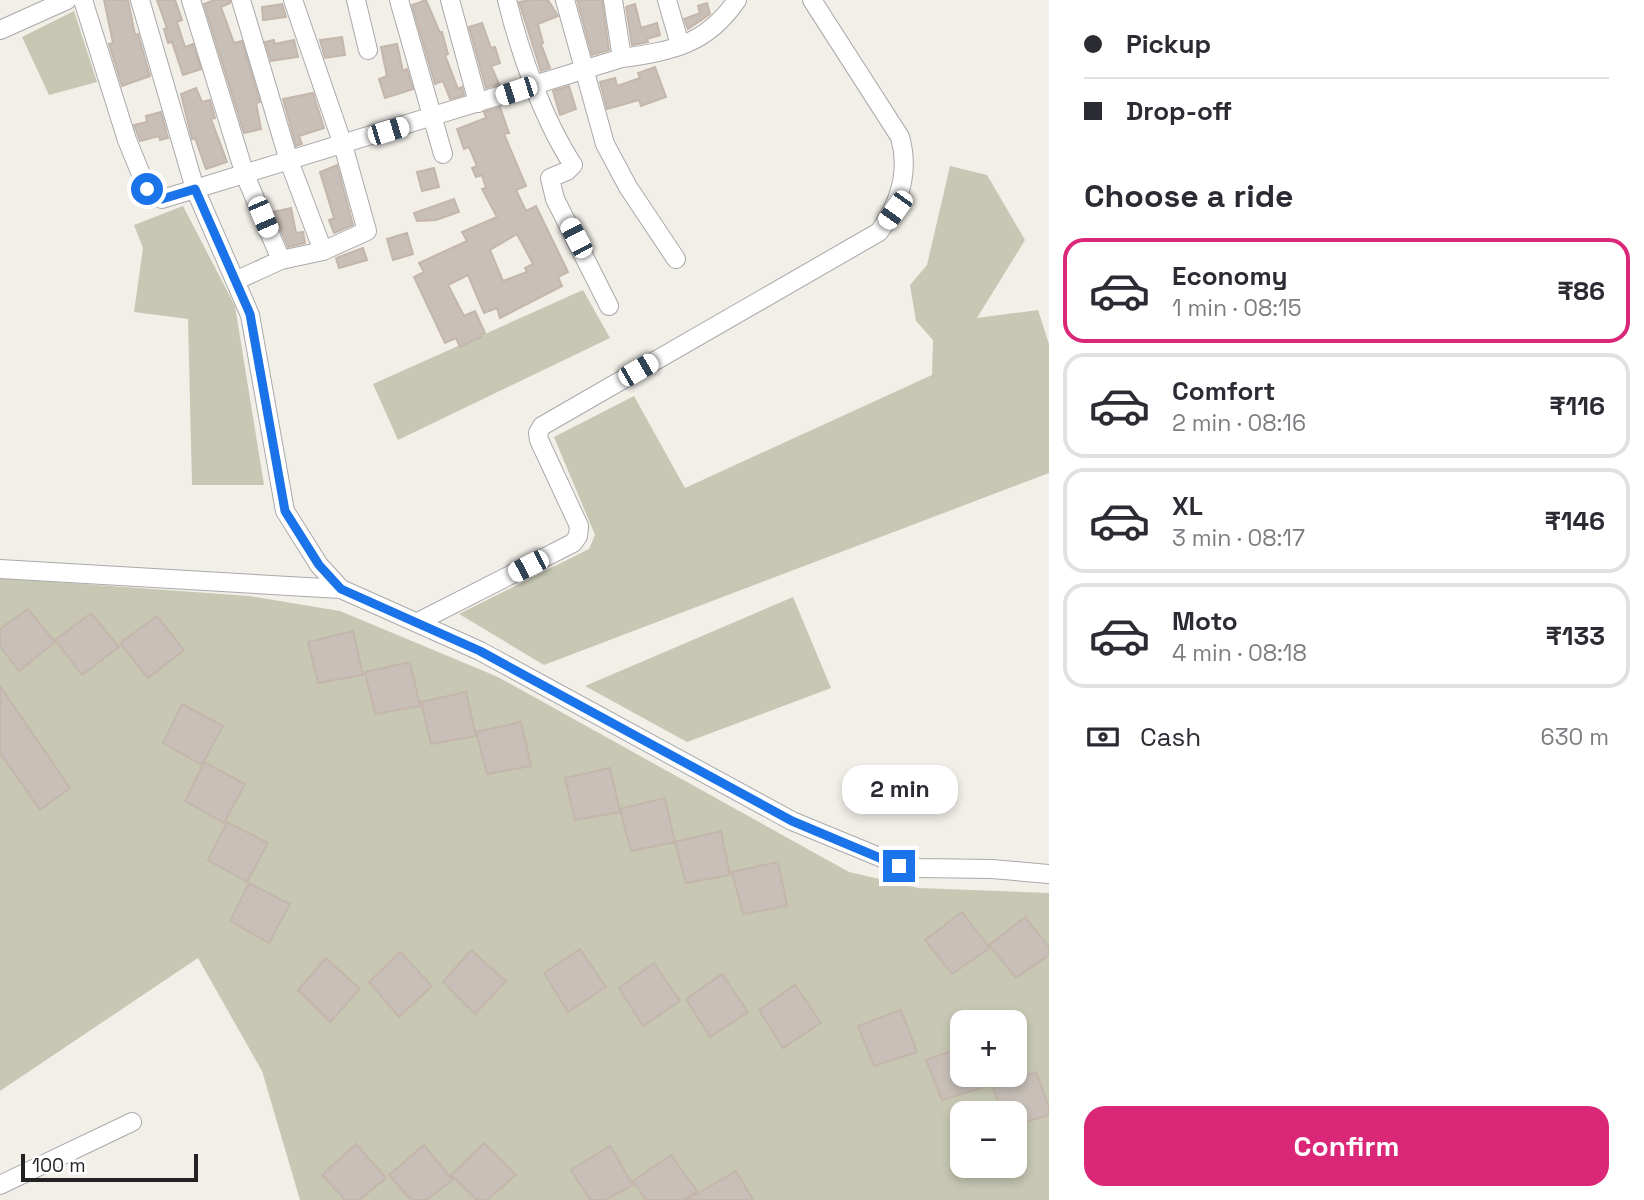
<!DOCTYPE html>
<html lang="en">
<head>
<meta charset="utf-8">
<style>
  :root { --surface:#fff; --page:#f2f2f3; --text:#2b2b33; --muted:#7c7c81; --line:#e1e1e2; --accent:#db2777 }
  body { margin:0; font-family:"Space Grotesk",sans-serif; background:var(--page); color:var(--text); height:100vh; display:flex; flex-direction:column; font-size:26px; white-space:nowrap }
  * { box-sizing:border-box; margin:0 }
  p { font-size:23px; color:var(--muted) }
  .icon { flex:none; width:38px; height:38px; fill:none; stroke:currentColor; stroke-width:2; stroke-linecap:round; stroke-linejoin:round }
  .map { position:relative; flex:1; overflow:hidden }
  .panel { display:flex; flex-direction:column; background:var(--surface); width:595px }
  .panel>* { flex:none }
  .top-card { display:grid; align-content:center; height:154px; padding:0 35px; background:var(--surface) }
  .controls { position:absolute; left:950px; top:1010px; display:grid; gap:14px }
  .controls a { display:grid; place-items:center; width:77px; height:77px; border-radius:14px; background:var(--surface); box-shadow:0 4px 10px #0003; font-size:35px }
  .scale { position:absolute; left:21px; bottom:18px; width:177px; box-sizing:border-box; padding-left:7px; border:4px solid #222; border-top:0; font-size:19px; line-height:24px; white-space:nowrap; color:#222; -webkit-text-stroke:5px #fff; paint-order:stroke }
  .end { position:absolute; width:32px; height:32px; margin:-16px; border:9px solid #1a73e8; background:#fff; box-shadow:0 0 0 4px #fff }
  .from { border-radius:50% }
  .bubble { position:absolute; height:49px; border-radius:21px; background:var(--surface); box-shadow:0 4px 10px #0003; font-size:23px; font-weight:600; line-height:49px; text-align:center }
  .car { position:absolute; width:21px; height:42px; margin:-21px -10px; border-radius:9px; box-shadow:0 0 5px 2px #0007; background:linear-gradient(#fff 24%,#345 0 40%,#fff 0 76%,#345 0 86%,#fff 0) }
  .top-card b { display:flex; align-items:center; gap:24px; height:66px; font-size:26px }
  .top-card b+b { border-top:2px solid var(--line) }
  .top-card i { width:18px; height:18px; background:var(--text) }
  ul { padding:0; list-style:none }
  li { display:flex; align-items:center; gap:21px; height:105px; margin:0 14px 10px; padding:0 21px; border:4px solid var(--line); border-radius:21px }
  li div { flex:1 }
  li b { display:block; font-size:26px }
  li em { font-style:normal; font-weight:600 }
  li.selected { border-color:var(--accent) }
  li>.icon { width:63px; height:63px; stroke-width:1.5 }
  h2 { padding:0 35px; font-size:32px; line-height:84px }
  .pay { display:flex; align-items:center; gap:18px; height:77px; padding:0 35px; font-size:26px }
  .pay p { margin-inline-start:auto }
  .button { display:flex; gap:14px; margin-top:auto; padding:14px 35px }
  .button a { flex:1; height:80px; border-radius:21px; background:var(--accent); color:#fff; font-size:28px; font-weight:600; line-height:80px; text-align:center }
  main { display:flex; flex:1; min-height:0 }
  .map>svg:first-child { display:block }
</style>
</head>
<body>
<main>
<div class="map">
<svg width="1049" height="1200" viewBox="0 0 1049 1200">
  <rect width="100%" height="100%" fill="#f2efe9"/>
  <path fill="#c7c7b4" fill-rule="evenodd" d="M74,11L97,82L49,95L22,37Z
    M950,166L987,175L1025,240L977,318L1038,310L1049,344V473L544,665L459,614L589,549L595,535L554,437L634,396L685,488L932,375L933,340L916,321L910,285L927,265Z
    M183,206L235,306L264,485H192L188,319L134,312L143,248L134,225Z
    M583,290L610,338L398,440L373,384Z
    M0,578L249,596L340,611L498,677L849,872L918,888L1049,893V1200H300L262,1071L198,958L0,1091ZM962,1022H1015V1074H962ZM962,1113H1015V1166H962Z
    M793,597L831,688L687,742L585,686Z"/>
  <path fill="#c7bfb8" stroke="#c4b6ab" stroke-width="2" fill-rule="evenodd" d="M104,0H128L135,35L138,34L150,76L122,86L109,44L113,43Z
    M157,0H175L182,20L177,22L185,47L193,44L201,69L183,75L172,42L168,43L164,29L167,28Z
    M214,0H230V3L221,7L234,43L242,41L260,102L256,103L261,129L244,133L204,4Z
    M426,0L440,33L442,32L448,54L445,55L458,89L462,87L464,95L450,99L443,81L435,84L412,5Z
    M531,0H548L558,16L538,24L543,43L541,44L550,68L541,71L519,2Z
    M577,0H602L609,50L592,55Z
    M707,3L710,14L688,29L684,19L700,13L698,6Z
    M282,4L286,17L263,20L262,7Z
    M635,4L641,28L657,23L660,35L647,39L648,42L632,45L626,7Z
    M482,23L491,48L495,47L500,63L491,66L499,84L486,88L469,27Z
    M342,37L345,55L325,58L320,40Z
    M274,40L275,44L294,40L298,57L271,61L265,42Z
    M397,44L403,71L407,69L413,89L385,98L379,79L387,76L381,47Z
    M655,67L666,97L641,106L639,100L607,109L600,82L615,78L617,86L640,78L638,73Z
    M569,86L576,109L560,115L553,91Z
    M196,88L202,102L210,100L215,118L211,119L227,162L206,169L195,138L192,139L181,94Z
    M313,93L324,128L299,136L302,144L296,146L283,99Z
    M500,107L509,133L504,134L526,186L516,190L526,211L536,206L568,272L558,277L562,286L500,318L497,308L484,313L468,275L448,285L464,316L475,311L485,333L480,335L481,337L460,347L456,338L445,343L414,277L424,272L419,263L467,241L462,232L497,217L482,189L486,188L482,175L476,177L472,168L477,166L469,147L464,149L457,129L486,118L484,112ZM517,234L533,264L525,268L527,272L503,281L490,250Z
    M161,112L168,138L160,140L159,136L140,141L134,125L147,122L146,116Z
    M337,165L353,225L334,233L329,220L334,218L320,172Z
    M434,168L439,187L422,191L417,172Z
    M454,199L459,212L436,220L417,221L414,213Z
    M291,208L296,233L303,232L305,243L288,247L273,212Z
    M407,233L413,254L393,260L387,239Z
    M363,248L367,260L339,268L336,258Z
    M28,609L55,642L19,671L0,646V629Z
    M91,613L119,647L82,675L55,640Z
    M157,616L184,650L148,678L120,643Z
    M353,631L363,675L318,683L308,642Z
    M410,662L420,706L375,714L365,672Z
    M0,686L70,788L40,810L0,753Z
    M466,692L476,736L431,744L421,702Z
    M182,704L223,726L202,765L163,743Z
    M521,722L531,766L487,774L476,732Z
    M204,762L245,784L224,823L185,801Z
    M610,768L620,812L575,820L565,778Z
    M665,798L675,842L631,851L620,809Z
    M227,822L268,843L247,882L208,860Z
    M721,831L730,875L686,883L675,842Z
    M778,862L787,906L743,914L732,872Z
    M249,883L290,904L269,943L230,921Z
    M962,912L990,948L952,974L925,940Z
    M1025,917L1049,947V955L1016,978L989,945Z
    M580,949L606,987L568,1012L544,973Z
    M471,950L506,981L475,1014L443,982Z
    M400,952L432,986L399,1017L369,982Z
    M326,958L360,989L330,1022L298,990Z
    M654,963L680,1001L643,1026L619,988Z
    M722,974L748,1012L710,1037L686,999Z
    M795,985L821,1023L783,1048L759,1010Z
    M901,1010L917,1052L874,1066L858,1026Z
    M962,1047V1074H981L985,1087L942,1100L926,1060Z
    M1036,1072L1049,1107V1115L1015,1125V1113H1003L993,1088Z
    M484,1143L516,1175L487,1200H477L451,1175Z
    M356,1144L386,1178L359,1200H345L322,1175Z
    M424,1145L453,1180L426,1200H411L389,1175Z
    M610,1146L633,1185L605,1200H590L571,1170Z
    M671,1155L697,1191L684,1200H646L633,1181Z
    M736,1171L753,1200H686L719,1181Z"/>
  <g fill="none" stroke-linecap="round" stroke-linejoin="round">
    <g stroke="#a9a9a9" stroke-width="20">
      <path id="minor" d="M83,0L127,140L147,189L162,199L195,189L140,0
        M191,0L245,175L281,260
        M241,0L289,161L323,251
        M356,0L368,50
        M399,0L443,154
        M450,0L478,103
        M507,0C520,53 543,119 573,165L567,171L550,178L555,199L609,306
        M565,0L605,144L628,187L676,259
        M667,0L680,45
        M0,30L67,0
        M622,58C673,51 707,44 737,0
        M235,281L281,260L323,251L367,231L343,145L293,0
        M0,569L341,589L480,651L792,821L899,865L920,868L992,869L1049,874
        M341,589L319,565L285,511L250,315L195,189L622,58L613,0
        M418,622L573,543L578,536L579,526L539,440L538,433L542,426L879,232C900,203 910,172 900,137L812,0
        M0,1185L132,1122"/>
    </g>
    <use href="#minor" stroke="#fff" stroke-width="18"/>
  </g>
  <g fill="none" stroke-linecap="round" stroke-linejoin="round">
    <path stroke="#1a73e8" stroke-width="9" d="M147,189L162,199L195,189L250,314L285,511L319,565L341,589L480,651L792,821L899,866"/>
  </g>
</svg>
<div class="controls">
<a>+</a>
<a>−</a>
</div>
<div class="scale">100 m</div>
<i class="end from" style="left:147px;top:189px"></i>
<i class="end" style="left:899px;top:866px"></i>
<div class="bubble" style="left:842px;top:765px;width:116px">2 min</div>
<i class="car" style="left:516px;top:91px;rotate:252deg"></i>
<i class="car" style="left:388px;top:131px;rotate:73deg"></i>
<i class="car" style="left:895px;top:210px;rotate:216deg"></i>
<i class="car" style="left:263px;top:217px;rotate:157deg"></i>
<i class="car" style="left:576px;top:238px;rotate:332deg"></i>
<i class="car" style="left:638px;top:370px;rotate:60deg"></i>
<i class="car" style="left:528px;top:566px;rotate:243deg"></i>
</div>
<section class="panel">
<div class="top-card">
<b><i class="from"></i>Pickup</b>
<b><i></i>Drop-off</b>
</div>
<h2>Choose a ride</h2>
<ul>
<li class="selected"><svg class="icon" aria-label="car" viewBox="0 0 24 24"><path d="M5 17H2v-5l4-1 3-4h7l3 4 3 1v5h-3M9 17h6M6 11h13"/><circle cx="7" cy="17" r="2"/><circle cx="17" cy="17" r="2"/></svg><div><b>Economy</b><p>1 min · 08:15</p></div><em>₹86</em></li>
<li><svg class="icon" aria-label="car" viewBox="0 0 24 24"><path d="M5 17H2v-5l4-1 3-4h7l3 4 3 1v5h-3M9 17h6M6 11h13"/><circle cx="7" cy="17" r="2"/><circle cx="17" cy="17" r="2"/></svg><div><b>Comfort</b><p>2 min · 08:16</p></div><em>₹116</em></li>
<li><svg class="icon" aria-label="car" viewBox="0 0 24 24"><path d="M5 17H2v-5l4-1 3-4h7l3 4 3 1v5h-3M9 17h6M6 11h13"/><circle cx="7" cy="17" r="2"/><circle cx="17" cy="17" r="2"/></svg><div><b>XL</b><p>3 min · 08:17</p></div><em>₹146</em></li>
<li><svg class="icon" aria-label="car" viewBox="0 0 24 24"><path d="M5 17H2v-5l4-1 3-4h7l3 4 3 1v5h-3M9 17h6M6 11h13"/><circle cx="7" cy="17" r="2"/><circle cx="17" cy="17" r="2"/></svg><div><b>Moto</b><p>4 min · 08:18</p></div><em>₹133</em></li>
</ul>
<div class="pay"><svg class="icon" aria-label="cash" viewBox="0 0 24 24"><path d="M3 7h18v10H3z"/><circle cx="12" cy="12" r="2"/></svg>Cash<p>630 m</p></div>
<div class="button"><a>Confirm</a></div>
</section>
</main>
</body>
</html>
